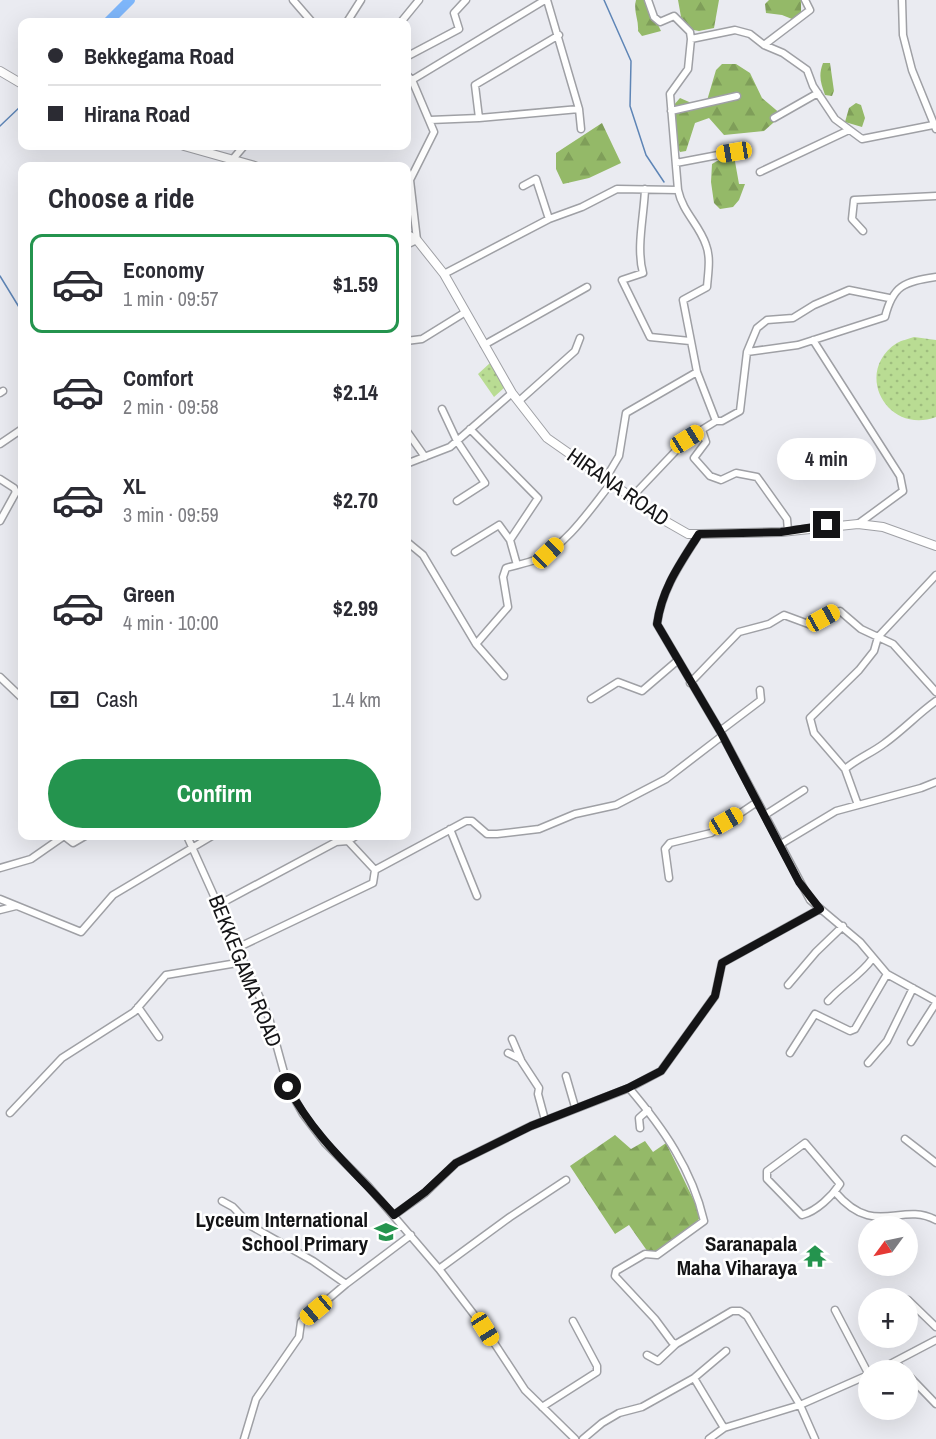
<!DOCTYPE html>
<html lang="en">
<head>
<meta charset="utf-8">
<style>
  :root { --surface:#fff; --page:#f2f2f3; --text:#2b2b33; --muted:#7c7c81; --line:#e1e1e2; --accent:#24944e }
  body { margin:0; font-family:"Archivo Narrow",sans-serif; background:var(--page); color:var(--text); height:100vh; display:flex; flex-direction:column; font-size:22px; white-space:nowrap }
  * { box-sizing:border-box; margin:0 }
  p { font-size:20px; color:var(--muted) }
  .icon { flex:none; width:33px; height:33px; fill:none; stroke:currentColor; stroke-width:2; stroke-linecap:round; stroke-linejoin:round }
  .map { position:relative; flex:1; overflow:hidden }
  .side { position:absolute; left:18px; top:162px; width:393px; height:678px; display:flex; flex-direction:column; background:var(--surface); border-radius:12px; box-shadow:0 6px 24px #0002 }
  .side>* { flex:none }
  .guide { position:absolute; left:18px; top:18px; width:393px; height:132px; border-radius:12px; box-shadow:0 6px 24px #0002; display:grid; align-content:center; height:132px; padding:0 30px; background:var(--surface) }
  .needle { width:39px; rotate:237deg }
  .buttons { position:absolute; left:858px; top:1216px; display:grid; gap:12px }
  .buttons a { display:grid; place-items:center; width:60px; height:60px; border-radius:50%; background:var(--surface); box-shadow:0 6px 24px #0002; font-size:30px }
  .end { position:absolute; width:27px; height:27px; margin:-14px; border:8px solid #141416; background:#fff; box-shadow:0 0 0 3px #fff }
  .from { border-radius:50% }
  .bubble { position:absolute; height:42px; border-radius:21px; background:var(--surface); box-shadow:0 6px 24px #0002; font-size:20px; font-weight:700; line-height:42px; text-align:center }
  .car { position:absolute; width:18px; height:36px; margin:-18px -9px; border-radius:8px; box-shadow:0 0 4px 2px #0007; background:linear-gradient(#f5c518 24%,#345 0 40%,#f5c518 0 76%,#345 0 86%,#f5c518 0) }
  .guide b { display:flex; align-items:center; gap:21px; height:57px; font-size:22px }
  .guide b+b { border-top:2px solid var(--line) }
  .guide i { width:15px; height:15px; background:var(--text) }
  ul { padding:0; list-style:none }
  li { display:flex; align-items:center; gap:18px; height:99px; margin:0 12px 9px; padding:0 18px; border:3px solid transparent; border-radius:12px }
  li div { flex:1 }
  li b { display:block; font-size:22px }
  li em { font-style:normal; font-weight:700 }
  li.on { border-color:var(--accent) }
  li>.icon { width:54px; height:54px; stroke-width:1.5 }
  h2 { padding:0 30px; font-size:27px; line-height:72px }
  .pay { display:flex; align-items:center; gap:15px; height:66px; padding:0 30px; font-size:22px }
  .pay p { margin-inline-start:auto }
  .button { display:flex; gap:12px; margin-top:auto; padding:12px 30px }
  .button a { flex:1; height:69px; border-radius:36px; background:var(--accent); color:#fff; font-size:24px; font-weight:700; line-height:69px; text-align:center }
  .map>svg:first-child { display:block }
</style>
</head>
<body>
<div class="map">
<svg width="936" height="1439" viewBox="0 0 936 1439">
  <defs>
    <pattern id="forest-firs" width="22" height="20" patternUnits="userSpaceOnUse" patternTransform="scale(1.5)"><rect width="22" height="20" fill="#94b968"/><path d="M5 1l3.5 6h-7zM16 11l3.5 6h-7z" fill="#7f9e59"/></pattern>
    <pattern id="park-dots" width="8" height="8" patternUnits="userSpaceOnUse" patternTransform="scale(1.5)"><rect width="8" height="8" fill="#b9dc93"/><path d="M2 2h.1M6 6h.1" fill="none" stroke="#9ebc7e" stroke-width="1.8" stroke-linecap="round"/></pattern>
  </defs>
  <rect width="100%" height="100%" fill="#eaebf1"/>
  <path fill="url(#forest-firs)" d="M636,0H646L661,31L642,36L638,31C639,20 633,11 636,0Z
    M678,0H719L714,28L699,31L683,28Z
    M769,0H801V14L792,19L782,15L766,13L765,4Z
    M823,63H830L834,91L832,96L825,95C821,83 818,76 823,63Z
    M722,64H736L750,73L762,98L782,115L764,131L724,135L709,118L695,123L686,151L680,152L676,145L673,106L680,98L696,105L706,104L716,70Z
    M856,103L861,105L865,118L862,127L845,122L849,108Z
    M602,123L621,163L589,178L563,184L556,169V153Z
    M734,156L739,184H745L739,200L733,207L720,209L714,203L711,182L712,164L724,157Z
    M615,1135L631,1149L645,1141L653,1152L666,1143L701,1215L694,1228L650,1255L629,1225L615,1234L570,1166Z"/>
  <path fill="url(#park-dots)" d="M914,337L936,340V417C886,435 853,371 897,343C902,340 909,339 914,337Z
    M490,363L504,385V388L494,397L478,374Z"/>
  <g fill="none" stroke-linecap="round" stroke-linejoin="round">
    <path stroke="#5e85b6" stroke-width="1.5" d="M604,0L631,61L630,106L646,155L664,182
      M0,126L22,105
      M0,276L22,312"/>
    <path stroke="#7eb6fa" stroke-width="10" d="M108,22L130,0"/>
    <g stroke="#9fa0a5" stroke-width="9">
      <path id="minor" d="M293,0L312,22
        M648,0L654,17L660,22L674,16L690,32L691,39L688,69L670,94L678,190
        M902,0L903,35L912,70L936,129
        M347,22L361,0
        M401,22L419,0
        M691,39L735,30L750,34L764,45L783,53L807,70L813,86L835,119L862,139L933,125
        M764,45L810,10L805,0
        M406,57L459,29L454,13L466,0
        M406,74L412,80L434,132L410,180L417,240L406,245
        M412,80L545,0
        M579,109L581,129
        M671,111L737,96
        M479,118L475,85L559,35
        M774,118L818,93
        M430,120L479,118L579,109L547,0
        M232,160L244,146
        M676,163L734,152
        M760,172L849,130
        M523,186L536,179L549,219
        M645,189C644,216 636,248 643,273L622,280L650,337L690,341
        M863,231L852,219L854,200L936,196
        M444,274L549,219L582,207L617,189L678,190C683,213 699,224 706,245C711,258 708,273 707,287L683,300L697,372L626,413L619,456L606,478
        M813,340L900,476L903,491L858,524
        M406,341L422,339L464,313
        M484,345L587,287
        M747,352L798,345L885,317C893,285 904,282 936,277
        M697,372L716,421H722L740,411L747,352L757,328L767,320L793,318L814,305L849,290L889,298
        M0,393L3,391
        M519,401L575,351L580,338
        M442,409L457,441L485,483L457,501
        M470,429L538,498L510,540
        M406,430L425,457
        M702,430L706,442L694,458L710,476L721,480L736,473L757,477L787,519L788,531
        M0,444L22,429
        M406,464L450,447L512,393
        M0,479L14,488L16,492L0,521
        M631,498L687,439L716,421
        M699,534C680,564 662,589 657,624L720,731L810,900L860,942L887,974L936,1001
        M406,541L423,555L476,644L508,607L503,577L506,568C516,565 528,563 537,559C568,544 591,508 612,482
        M455,552L499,525L510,540L517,565
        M476,644L504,676
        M0,677L22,698
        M690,683L739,632L769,624L784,615L811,625L840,611L861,629L893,644L936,692
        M591,699L618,682L642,691L677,661
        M720,731L761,700L760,690
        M845,769C858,758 872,753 885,743C903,730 918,714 936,701
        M858,805L845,769L814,733L810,718L859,670L874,651L878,637L936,575
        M765,815L804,790
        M450,829L477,896
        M187,836L269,1018L288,1087L303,1114L325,1143L368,1186L439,1269L485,1329L525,1390L575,1439
        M781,844L836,811L921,788L936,782
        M0,868L31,859L64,836L73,843L85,836
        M375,870L466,821H472L487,834H497L539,829L575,814L616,805L666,779L722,736
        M669,878L665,849L670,843L711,833L757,802
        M0,899L81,932L113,895L212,836
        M218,905L336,842L348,841L356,836
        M0,910L16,906
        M237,948L373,883L375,870L348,841
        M788,985L816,952L843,926
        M828,1001C842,985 861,975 872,959
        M138,1007L159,1037
        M512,1039L521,1060
        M911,1042L936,1003
        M508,1053L520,1059L539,1088L538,1094L545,1120
        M790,1053L815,1014L850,1031L855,1029L887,974
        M868,1063L887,1041L913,988
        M566,1076L575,1107
        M629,1088C663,1128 692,1169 704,1221L657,1255L645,1254L616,1271L615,1276L655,1319L672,1342L676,1344L732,1311H740L747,1316L800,1405L815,1439
        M10,1113L62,1058L134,1012L166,975L243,962
        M640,1128L639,1118L648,1110
        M905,1139L936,1163
        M805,1143L840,1184C832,1196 817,1211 802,1215L767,1179V1171Z
        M835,1192C875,1239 900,1201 936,1220
        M222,1201L233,1207L251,1226L313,1261L346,1284
        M394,1215L425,1193L456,1163L531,1126L629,1088L661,1071L715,996L722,963L820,909
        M439,1269L510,1217L566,1180
        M908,1300L936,1327
        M835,1310L868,1373
        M647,1355L658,1361L676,1344
        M896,1363L904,1371
        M877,1371L936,1340
        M908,1375L936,1404
        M694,1378L726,1351
        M542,1407L597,1372V1366L573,1321
        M244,1439L256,1399L299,1337L301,1322L346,1284L411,1235
        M583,1439L602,1423L619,1413L642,1407L694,1378L724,1428
        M709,1439L724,1428L800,1405L868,1375"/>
    </g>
    <g stroke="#9fa0a5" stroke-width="10">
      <path id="tertiary" d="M0,71L22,84
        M184,146L255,166
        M406,234L417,240L444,274L512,393L547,438L667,522L688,534H699L781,532L858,524L883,527L936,546"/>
    </g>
    <use href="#minor" stroke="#fff" stroke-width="6"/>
    <use href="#tertiary" stroke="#fff" stroke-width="8"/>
  </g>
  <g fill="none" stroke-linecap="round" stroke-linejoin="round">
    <path stroke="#141416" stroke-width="8" d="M288,1087C316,1140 355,1171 394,1215L425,1192L456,1163L531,1126L628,1088L661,1071L715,996L722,963L820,909L799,882L720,731L657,624C662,588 680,564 699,534L781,532L827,525"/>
  </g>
  <defs>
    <g id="school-bare" transform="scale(1.8)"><path d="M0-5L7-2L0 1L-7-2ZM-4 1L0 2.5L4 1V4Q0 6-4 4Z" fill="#24944e" stroke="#fff" stroke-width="2.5" paint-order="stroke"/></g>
    <g id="temple-bare" transform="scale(1.8)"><path d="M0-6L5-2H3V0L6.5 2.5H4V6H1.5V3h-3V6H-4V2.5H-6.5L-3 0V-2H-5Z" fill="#24944e" stroke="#fff" stroke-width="2.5" paint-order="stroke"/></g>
  </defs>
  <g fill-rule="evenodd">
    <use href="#school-bare" x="386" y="1232"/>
    <use href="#temple-bare" x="815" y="1256"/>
  </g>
  <g text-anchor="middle" stroke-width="5" stroke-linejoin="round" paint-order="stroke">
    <g font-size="21" fill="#141416" stroke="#fff">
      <text transform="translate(618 487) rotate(35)" y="7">HIRANA ROAD</text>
      <text transform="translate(245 971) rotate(68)" y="7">BEKKEGAMA ROAD</text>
    </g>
    <g font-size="21" font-weight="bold" fill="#141416" stroke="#fff" text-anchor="end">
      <text x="368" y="1227">Lyceum International<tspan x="368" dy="24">School Primary</tspan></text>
      <text x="797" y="1251">Saranapala<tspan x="797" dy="24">Maha Viharaya</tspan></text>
    </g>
  </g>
</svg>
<div class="buttons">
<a><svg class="needle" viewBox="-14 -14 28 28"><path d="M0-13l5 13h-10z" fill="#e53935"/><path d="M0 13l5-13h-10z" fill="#7c7c81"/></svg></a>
<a>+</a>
<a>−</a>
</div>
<i class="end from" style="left:288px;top:1087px"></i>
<i class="end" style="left:827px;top:525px"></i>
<div class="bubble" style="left:777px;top:438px;width:99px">4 min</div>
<i class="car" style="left:734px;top:152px;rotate:261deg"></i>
<i class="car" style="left:687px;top:439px;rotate:58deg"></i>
<i class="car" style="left:548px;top:553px;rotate:46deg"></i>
<i class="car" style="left:823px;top:618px;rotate:61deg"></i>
<i class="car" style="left:726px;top:821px;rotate:60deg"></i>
<i class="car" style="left:316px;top:1310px;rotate:230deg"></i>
<i class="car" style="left:485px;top:1329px;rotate:148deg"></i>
<div class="guide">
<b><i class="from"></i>Bekkegama Road</b>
<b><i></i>Hirana Road</b>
</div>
<section class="side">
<h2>Choose a ride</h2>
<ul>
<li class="on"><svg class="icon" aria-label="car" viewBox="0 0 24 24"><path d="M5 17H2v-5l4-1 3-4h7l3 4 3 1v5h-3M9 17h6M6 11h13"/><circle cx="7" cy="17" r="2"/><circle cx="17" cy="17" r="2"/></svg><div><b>Economy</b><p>1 min · 09:57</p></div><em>$1.59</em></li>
<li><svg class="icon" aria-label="car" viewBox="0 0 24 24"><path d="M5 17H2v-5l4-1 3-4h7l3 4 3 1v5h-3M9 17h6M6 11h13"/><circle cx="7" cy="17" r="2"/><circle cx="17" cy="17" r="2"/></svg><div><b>Comfort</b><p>2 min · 09:58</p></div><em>$2.14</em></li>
<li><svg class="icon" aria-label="car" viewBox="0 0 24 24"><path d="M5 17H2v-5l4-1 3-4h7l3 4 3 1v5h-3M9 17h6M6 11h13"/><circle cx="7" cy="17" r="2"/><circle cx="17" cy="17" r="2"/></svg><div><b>XL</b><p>3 min · 09:59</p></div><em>$2.70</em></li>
<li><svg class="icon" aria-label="car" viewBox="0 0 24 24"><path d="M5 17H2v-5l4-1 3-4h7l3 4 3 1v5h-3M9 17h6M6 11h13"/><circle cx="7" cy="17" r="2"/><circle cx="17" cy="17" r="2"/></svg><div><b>Green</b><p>4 min · 10:00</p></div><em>$2.99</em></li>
</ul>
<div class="pay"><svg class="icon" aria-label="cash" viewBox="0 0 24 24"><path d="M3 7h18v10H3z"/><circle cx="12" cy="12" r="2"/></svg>Cash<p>1.4 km</p></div>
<div class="button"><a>Confirm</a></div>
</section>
</div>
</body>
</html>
